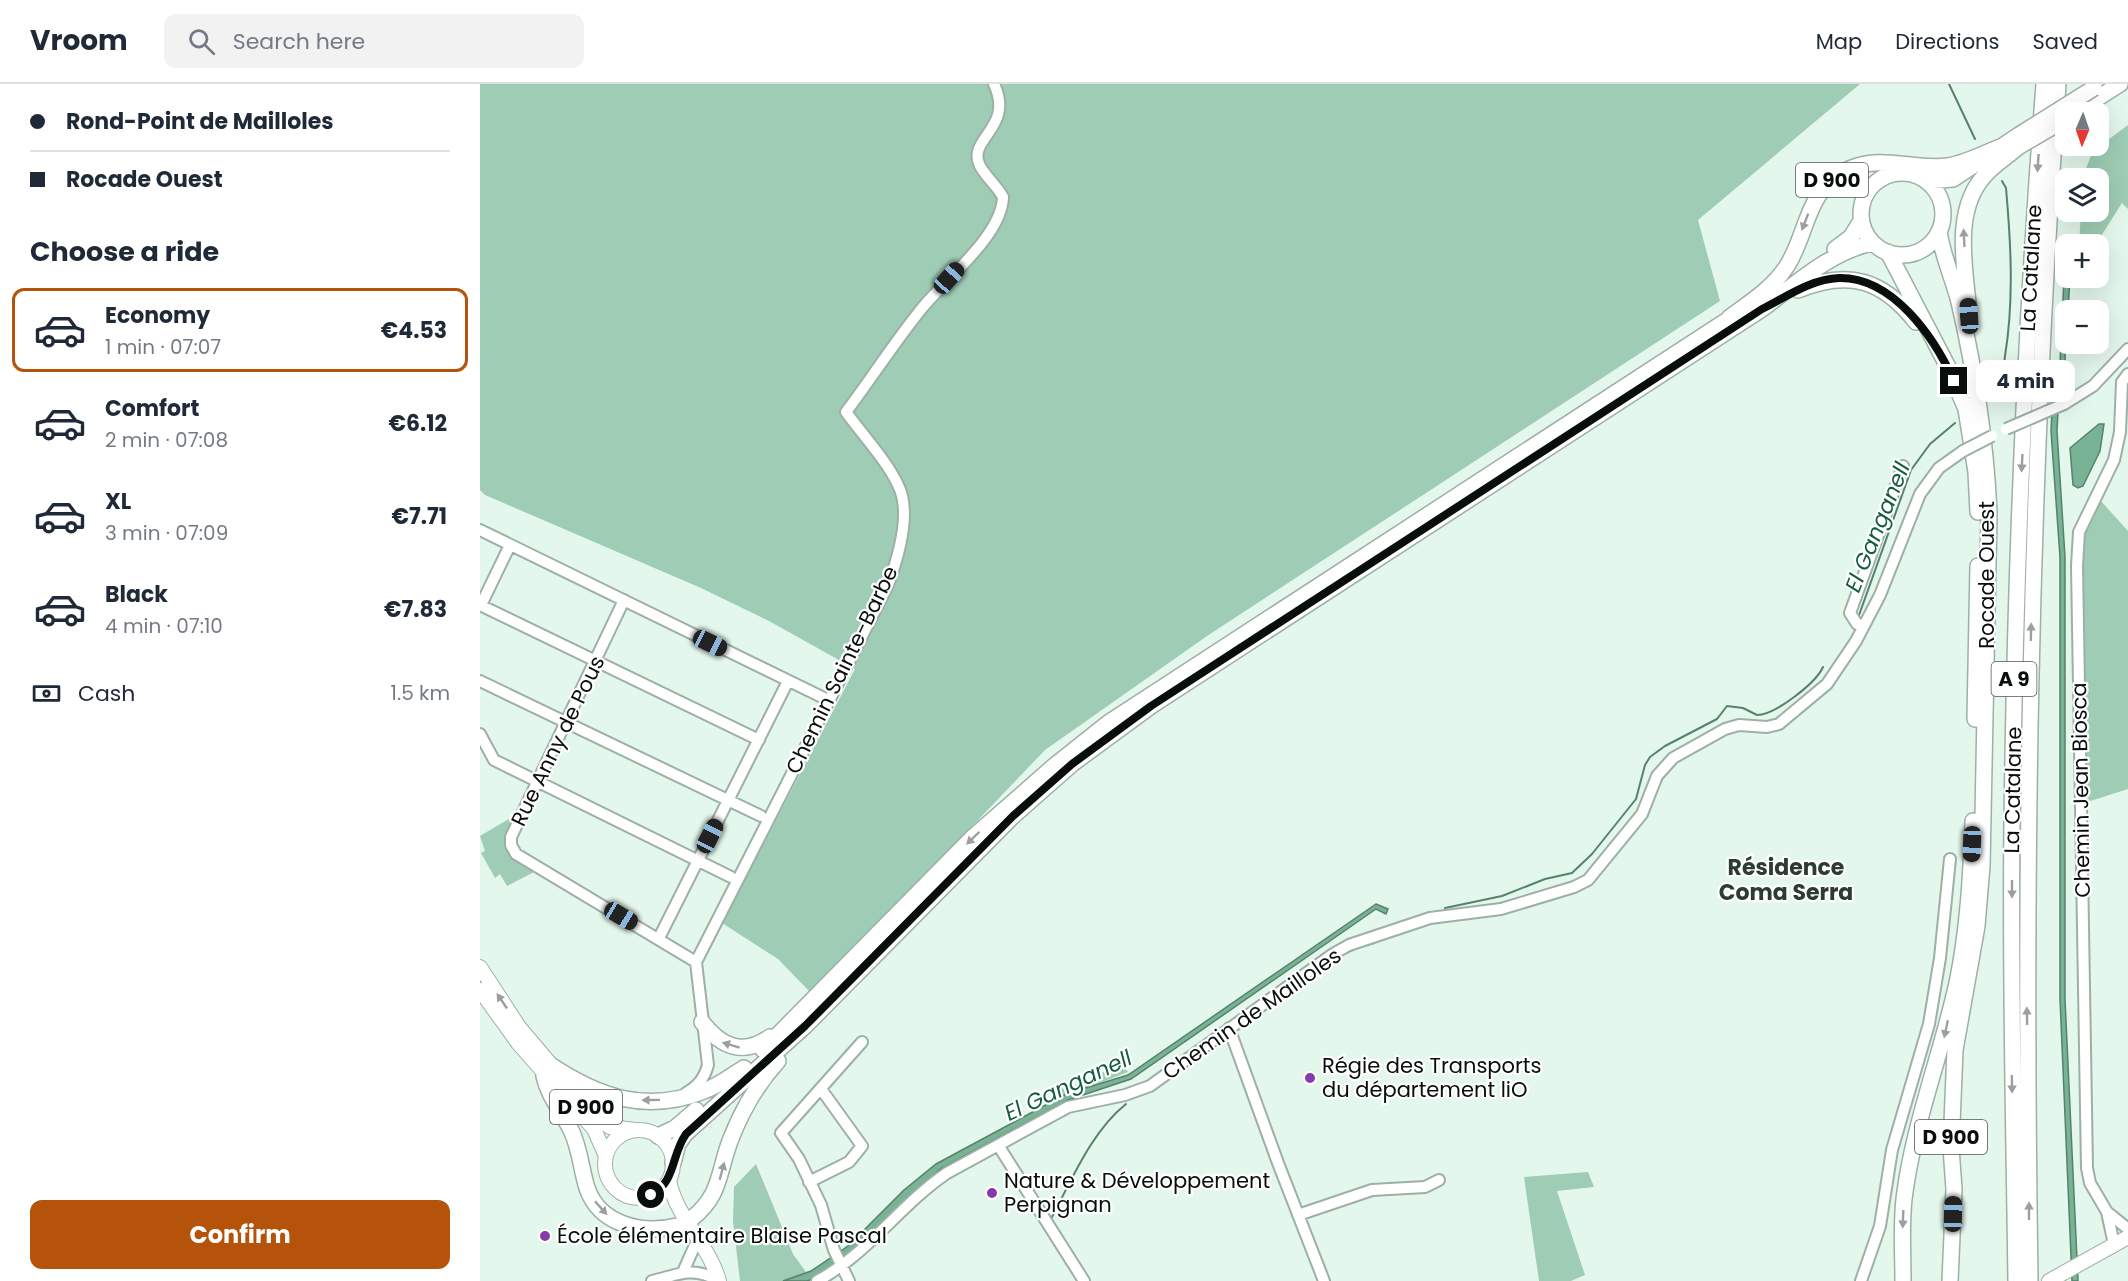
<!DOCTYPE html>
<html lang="en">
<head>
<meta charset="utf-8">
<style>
  :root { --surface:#fff; --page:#f2f2f3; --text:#1f2937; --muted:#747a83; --line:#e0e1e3; --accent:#b45309 }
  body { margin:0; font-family:Poppins,sans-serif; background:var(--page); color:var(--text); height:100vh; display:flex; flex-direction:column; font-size:22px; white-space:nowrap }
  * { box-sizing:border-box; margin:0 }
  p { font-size:20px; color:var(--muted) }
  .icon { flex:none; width:33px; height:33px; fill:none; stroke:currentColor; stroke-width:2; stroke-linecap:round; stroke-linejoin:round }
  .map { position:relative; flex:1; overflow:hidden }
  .details { display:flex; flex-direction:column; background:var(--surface); width:480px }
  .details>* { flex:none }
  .guide { display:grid; align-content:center; height:132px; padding:0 30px; background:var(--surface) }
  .needle { width:39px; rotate:182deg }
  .controls { position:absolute; left:1575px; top:18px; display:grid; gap:12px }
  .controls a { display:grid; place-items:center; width:54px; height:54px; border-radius:12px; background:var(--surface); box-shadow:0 6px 24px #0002; font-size:30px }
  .end { position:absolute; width:27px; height:27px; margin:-14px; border:8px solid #080e0b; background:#fff; box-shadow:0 0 0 3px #fff }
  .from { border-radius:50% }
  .bubble { position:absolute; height:42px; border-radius:12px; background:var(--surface); box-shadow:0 6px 24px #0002; font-size:20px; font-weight:700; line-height:42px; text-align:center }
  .car { position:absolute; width:18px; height:36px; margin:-18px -9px; border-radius:8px; box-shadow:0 0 4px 2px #0007; background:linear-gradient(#222 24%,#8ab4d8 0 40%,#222 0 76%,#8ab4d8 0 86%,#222 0) }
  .guide b { display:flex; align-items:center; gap:21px; height:57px; font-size:22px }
  .guide b+b { border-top:2px solid var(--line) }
  .guide i { width:15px; height:15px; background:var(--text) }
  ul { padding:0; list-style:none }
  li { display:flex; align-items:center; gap:18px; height:84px; margin:0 12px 9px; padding:0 18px; border:3px solid transparent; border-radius:12px }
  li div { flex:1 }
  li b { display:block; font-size:22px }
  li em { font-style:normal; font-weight:700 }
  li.active { border-color:var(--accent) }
  li>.icon { width:54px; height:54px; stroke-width:1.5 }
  h2 { padding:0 30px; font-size:27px; line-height:72px }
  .pay { display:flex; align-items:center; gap:15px; height:66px; padding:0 30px; font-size:22px }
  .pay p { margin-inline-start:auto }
  .action { display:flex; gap:12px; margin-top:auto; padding:12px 30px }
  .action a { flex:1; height:69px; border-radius:12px; background:var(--accent); color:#fff; font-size:24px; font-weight:700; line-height:69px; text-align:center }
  header { display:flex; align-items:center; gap:36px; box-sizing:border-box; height:84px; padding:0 30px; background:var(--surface); border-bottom:2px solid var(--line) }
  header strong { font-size:28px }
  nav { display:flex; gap:33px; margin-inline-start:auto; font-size:21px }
  .search { width:420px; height:54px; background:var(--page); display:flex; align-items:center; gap:15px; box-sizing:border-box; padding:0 21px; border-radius:12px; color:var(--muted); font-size:22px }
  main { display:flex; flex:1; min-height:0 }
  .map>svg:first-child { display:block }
</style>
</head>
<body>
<header>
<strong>Vroom</strong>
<div class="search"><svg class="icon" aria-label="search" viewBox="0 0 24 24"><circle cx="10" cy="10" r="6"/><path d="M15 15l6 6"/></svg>Search here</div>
<nav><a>Map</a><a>Directions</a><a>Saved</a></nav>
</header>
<main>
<section class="details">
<div class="guide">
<b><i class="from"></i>Rond-Point de Mailloles</b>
<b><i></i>Rocade Ouest</b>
</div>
<h2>Choose a ride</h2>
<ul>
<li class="active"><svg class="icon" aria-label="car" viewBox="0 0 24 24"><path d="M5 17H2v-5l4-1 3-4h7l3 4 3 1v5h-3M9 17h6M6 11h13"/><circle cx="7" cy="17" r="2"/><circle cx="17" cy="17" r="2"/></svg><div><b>Economy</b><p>1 min · 07:07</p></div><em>€4.53</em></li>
<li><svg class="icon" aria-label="car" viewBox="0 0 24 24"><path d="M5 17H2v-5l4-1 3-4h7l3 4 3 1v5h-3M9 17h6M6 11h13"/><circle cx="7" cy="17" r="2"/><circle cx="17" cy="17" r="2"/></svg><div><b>Comfort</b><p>2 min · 07:08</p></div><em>€6.12</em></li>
<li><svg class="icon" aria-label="car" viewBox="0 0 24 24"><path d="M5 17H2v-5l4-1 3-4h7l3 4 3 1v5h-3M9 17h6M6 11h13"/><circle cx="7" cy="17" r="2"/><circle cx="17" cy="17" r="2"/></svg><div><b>XL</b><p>3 min · 07:09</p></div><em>€7.71</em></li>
<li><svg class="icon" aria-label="car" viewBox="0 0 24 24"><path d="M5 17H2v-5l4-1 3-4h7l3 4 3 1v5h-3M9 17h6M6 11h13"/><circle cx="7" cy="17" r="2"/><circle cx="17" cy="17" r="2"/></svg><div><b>Black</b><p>4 min · 07:10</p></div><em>€7.83</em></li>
</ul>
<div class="pay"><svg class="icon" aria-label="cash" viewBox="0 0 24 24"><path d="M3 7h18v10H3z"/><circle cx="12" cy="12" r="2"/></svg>Cash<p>1.5 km</p></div>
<div class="action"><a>Confirm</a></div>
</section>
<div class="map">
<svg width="1648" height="1197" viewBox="0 0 1648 1197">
  <rect width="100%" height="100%" fill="#e4f7ec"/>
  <path fill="#9fccb5" d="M0,0H1380L1218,136L1240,217L727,552L565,666L332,910L298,875L242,839L375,585L289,537L221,504L5,411L0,406Z
    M1648,41V125L1642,119L1616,160H1599L1601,128H1618V94H1602L1613,67Z
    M1621,417L1648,447V705L1604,719L1602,467L1607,444Z
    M34,732C17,765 24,771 54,788L27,802L20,790L15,794L1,769L5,767L0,752Z
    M640,977L648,988L575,1016L574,1002L580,1001L585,1007L593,1002L597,1006Z
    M276,1080L313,1170L326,1188L303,1197H260L253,1137L254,1103Z
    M1108,1088L1114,1103L1077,1107L1105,1191L1091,1197H1059L1044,1093Z"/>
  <path fill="#78b396" stroke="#56826c" stroke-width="1.5" d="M1585,172L1586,194H1590L1588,226H1586L1585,280L1579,307L1577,347L1585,473V915L1598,1197H1592L1591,1172L1580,915V473L1571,347L1573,306L1580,279Z
    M1619,340H1624L1620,367L1603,402L1598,404L1593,401L1590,364Z
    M896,820L908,825L906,830L896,825L651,995L588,1016L460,1085L373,1168L335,1194L327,1197H303L331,1187L368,1162L424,1106L456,1080L586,1010L648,991Z"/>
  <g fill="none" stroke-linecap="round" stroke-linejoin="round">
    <path stroke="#56826c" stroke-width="2" d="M1469,0L1495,55
      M1516,313C1524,300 1523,287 1525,272C1534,217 1531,160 1526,104L1522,97
      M1508,317L1525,309
      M1378,534L1431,386L1450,360L1475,339
      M965,824L1022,812L1065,795L1092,789L1112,770L1156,715L1165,681L1170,673L1185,662L1237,635L1247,622L1263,624L1277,631C1295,631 1336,599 1343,583
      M883,862L894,859
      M866,869L877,864
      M790,922L836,888
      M572,1133C592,1095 612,1047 646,1020"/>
    <g stroke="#9eb0a6" stroke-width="14">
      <path id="minor" d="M1584,320L1613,302L1648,265
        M0,446L348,616
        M144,516L31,753V761L36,770L216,878
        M0,521L279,656
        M1,521L30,461
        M1384,541L1377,540L1370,529L1423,382
        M0,597L281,732
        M0,650L14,676L251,793
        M179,854L308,597
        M216,878L408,501C418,474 432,428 418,401C407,377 382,350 366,328C392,294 415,257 443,223C467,194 522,151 523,113C517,102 506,93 500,82C486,54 535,45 514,0
        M749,944L798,1079L844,1197
        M206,1009C218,1002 224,995 228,981L216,878
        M518,1061L604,1197
        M329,1098L369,1078L382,1062L341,1005
        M1627,1128L1610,1099L1607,1084L1597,482L1599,448L1634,376L1640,348L1642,298L1648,290
        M818,1131L892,1106L945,1103L959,1096
        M1633,1156L1627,1128L1647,1144
        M203,1188L215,1161
        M172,1197C194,1192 210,1183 231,1193
        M337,1197C388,1170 420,1121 467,1089L588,1023L645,1011L670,1002L853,870L869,861L950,834L1021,825L1094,803L1108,796L1162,730L1177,692L1193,674L1245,645L1259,641L1287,643L1299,640L1347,600L1376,557L1400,511L1440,410L1459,384L1483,367
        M369,1197L354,1166L341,1121L319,1075L301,1049L382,958
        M1381,1197L1400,1142L1412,1066L1449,940L1460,874L1470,775"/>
    </g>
    <g stroke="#9eb0a6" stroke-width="16">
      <path id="major" d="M0,883L39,943L117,1035L130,1043L155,1046
        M0,906L38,959L114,1045L126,1072
        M125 1080a34 34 0 1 1 68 0a34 34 0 1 1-68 0Z
        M189,1096C196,1134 229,1160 239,1197
        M1569,1197L1648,1153"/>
    </g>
    <g stroke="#9eb0a6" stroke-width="18">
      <path id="highway" d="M1596,28L1640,0
        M1381 130a41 41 0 1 1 82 0a41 41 0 1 1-82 0Z
        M1446,97L1473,95L1539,51
        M1459,147C1462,171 1473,194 1479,218C1495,287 1506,359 1509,429L1502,782L1497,842L1475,966L1471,1064L1474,1105L1470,1197
        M1355,165L1371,153L1381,137
        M1408,168L1469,285L1486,325L1496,388L1498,428
        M1318,206C1369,185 1403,196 1436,238
        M1489,228C1485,184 1472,125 1506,90C1515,80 1528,72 1538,63
        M1249,234C1269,219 1293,204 1307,182C1329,147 1325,106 1369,85C1403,70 1434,87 1468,82C1486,79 1503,70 1520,63
        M1495,635L1498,482
        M222,938C241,963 263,972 290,953
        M283,966L492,754L574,682L628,639L1252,233
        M69,980C118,1013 166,1030 224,1007C238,1002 251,992 264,984
        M64,992C68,1012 82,1027 91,1046C100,1064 101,1085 107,1104C120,1142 164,1150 197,1142
        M178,1052L195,1044L216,1026
        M193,1079L198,1060L205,1050L325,942L533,732L592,680L671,622L1282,225C1316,200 1351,167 1393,159
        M211,1135C241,1112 238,1089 250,1057C261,1028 277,1000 298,977
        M1423,1197C1423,1170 1421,1142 1424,1115C1433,1041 1461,972 1477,899C1488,846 1491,791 1493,737
        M1536,1197C1534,1045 1530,892 1532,740C1535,493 1545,246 1564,0
        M1550,1197C1544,797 1549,399 1578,0"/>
    </g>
    <use href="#minor" stroke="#fff" stroke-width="10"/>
    <use href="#major" stroke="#fff" stroke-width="14"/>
    <use href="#highway" stroke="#fff" stroke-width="15"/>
    <g stroke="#9eb0a6" stroke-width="14" stroke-linecap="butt">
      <path id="minor-bridge" d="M1526,345L1584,320
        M1483,367L1512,352"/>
    </g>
    <g stroke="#9eb0a6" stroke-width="18" stroke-linecap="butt">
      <path id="highway-bridge" d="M1539,51L1614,4
        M1538,63L1586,35"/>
    </g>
    <use href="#minor-bridge" stroke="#fff" stroke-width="10"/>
    <use href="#highway-bridge" stroke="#fff" stroke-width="15"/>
  </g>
  <defs><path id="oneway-solid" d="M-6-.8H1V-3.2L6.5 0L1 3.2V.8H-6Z" transform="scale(1.5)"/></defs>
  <g fill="#9c9f9d">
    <use href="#oneway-solid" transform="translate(1558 79) rotate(94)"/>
    <use href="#oneway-solid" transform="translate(1325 138) rotate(111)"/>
    <use href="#oneway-solid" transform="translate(1484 154) rotate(-93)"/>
    <use href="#oneway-solid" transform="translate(1542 379) rotate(93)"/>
    <use href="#oneway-solid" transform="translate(1551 548) rotate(-89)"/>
    <use href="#oneway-solid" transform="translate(493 754) rotate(136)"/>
    <use href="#oneway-solid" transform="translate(1532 805) rotate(90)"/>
    <use href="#oneway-solid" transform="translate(22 917) rotate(-124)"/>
    <use href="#oneway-solid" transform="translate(1547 932) rotate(-91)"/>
    <use href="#oneway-solid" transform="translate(1466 945) rotate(102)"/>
    <use href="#oneway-solid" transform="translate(251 961) rotate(-163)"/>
    <use href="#oneway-solid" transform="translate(1532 1000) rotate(89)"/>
    <use href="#oneway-solid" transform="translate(171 1016) rotate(179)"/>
    <use href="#oneway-solid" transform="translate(242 1087) rotate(-75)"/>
    <use href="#oneway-solid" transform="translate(121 1124) rotate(48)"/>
    <use href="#oneway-solid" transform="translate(1549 1127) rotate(-90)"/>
    <use href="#oneway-solid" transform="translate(1423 1135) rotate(92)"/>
  </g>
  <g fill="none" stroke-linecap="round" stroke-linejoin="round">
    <path stroke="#080e0b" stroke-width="8" d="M171,1111C196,1098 191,1071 206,1050L325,942L533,732L592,680L671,622L1282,225C1306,213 1331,195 1359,194C1413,193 1454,253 1474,297"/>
  </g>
  <g fill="#873aab" stroke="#fff" stroke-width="2">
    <circle cx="830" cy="994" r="6"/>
    <circle cx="512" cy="1109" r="6"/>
    <circle cx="65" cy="1152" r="6"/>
  </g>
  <g text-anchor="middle" stroke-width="4.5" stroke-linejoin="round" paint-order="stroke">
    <g fill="#fff" stroke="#525654" stroke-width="1.5">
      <rect x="1316" y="79" width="72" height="34" rx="4.5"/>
      <rect x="1511.5" y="578" width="45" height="34" rx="4.5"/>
      <rect x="70" y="1006" width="72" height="34" rx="4.5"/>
      <rect x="1435" y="1036" width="72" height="34" rx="4.5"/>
    </g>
    <g font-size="20" font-weight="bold" fill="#080e0b">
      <text x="1352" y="103">D 900</text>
      <text x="1534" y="602">A 9</text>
      <text x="106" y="1030">D 900</text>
      <text x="1471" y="1060">D 900</text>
    </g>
    <g font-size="21" fill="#080e0b" stroke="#fff">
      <text transform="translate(1551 184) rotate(-87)" y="7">La Catalane</text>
      <text transform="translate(1507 491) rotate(-90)" y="7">Rocade Ouest</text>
      <text transform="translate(362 586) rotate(-64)" y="7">Chemin Sainte-Barbe</text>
      <text transform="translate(78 657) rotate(-64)" y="7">Rue Anny de Pous</text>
      <text transform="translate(1533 706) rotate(-89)" y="7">La Catalane</text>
      <text transform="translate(1601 706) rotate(-91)" y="7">Chemin Jean Biosca</text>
      <text transform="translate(772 930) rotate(-35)" y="7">Chemin de Mailloles</text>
    </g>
    <g font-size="21" fill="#080e0b" stroke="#fff" text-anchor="start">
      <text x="842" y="989">Régie des Transports<tspan x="842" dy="24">du département liO</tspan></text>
      <text x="524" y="1104">Nature &amp; Développement<tspan x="524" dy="24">Perpignan</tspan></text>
      <text x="77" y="1159">École élémentaire Blaise Pascal</text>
    </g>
    <g font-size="22" font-style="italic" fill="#145c40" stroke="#fff">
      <text transform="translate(1397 443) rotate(-68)" y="8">El Ganganell</text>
      <text transform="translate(588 1001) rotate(-25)" y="8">El Ganganell</text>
    </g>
    <g font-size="22" font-weight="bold" fill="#2c3b33" stroke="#fff">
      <text x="1306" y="791">Résidence<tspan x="1306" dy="25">Coma Serra</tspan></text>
    </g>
  </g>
</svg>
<div class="controls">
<a><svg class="needle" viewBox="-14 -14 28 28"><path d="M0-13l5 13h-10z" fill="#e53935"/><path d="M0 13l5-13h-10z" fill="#747a83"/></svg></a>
<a><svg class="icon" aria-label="layers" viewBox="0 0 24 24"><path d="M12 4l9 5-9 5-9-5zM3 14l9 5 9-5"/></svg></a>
<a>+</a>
<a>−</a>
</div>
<i class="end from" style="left:171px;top:1111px"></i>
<i class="end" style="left:1474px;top:297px"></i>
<div class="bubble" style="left:1496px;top:276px;width:99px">4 min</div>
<i class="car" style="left:469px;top:194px;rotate:42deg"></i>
<i class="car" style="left:1489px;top:232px;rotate:356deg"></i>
<i class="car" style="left:230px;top:559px;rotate:116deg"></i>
<i class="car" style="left:230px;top:752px;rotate:27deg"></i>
<i class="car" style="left:1492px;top:760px;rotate:182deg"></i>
<i class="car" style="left:141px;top:832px;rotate:121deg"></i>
<i class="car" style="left:1473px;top:1130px;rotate:1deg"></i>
</div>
</main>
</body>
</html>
